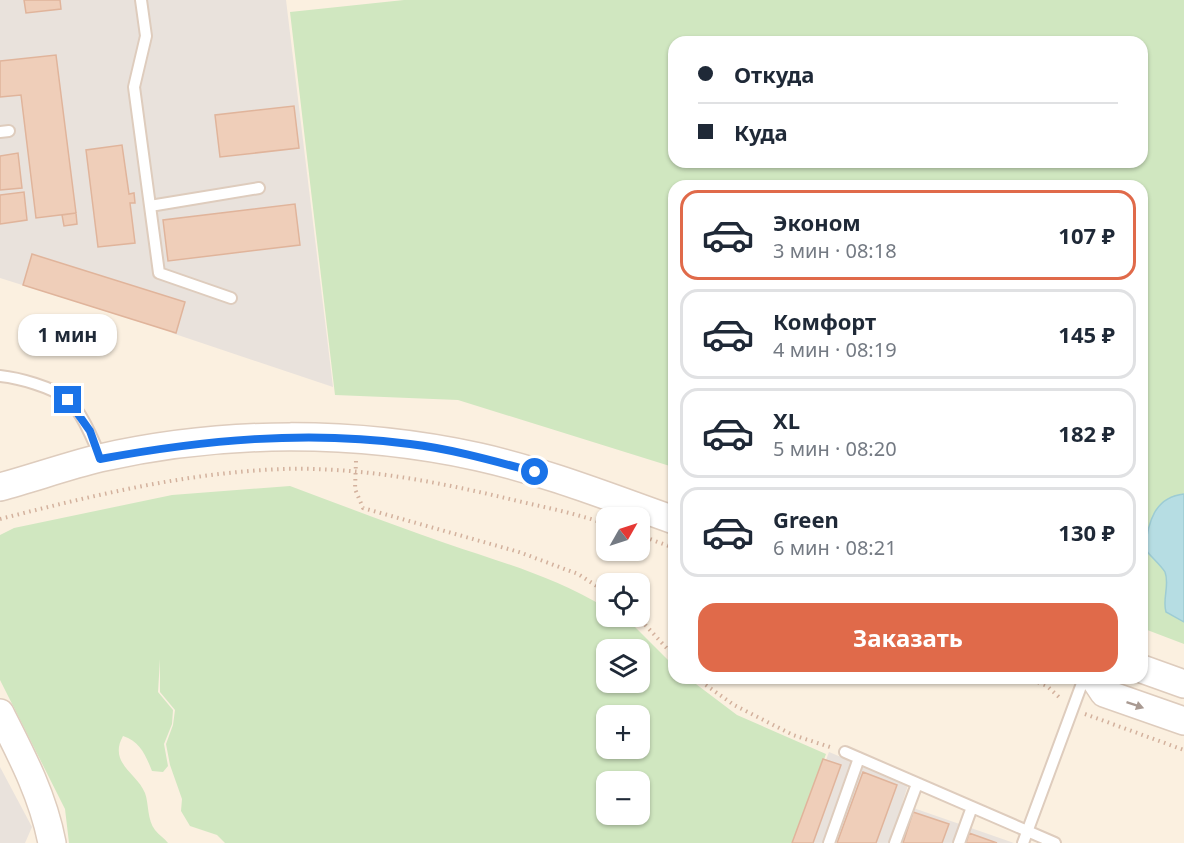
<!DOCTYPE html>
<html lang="ru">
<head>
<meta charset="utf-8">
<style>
  :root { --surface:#fff; --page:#f6f6f7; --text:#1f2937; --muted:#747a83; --line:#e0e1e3; --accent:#e06a4a }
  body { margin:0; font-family:"Noto Sans",sans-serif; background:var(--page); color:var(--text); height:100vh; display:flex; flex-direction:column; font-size:22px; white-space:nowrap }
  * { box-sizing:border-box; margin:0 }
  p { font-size:20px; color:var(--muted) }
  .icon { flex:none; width:33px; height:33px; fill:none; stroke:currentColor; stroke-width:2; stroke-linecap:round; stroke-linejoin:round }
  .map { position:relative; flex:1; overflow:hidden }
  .panel { position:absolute; left:668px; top:180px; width:480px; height:504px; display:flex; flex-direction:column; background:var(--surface); border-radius:18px; box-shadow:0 2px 4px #0004 }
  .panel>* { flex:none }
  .top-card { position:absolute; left:668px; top:36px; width:480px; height:132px; border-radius:18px; box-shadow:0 2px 4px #0004; display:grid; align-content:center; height:132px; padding:0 30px; background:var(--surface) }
  .needle { width:39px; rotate:51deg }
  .controls { position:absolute; left:596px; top:507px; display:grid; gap:12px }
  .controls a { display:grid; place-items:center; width:54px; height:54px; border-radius:12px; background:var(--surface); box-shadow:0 2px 4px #0004; font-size:30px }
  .end { position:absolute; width:27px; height:27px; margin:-14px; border:8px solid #1a73e8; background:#fff; box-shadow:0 0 0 3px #fff }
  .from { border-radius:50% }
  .bubble { position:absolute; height:42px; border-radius:18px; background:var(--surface); box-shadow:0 2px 4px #0004; font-size:20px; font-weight:700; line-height:42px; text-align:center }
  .top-card b { display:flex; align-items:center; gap:21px; height:57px; font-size:22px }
  .top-card b+b { border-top:2px solid var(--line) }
  .top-card i { width:15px; height:15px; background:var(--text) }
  ul { padding:10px 0 0; list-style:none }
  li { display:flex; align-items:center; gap:18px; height:90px; margin:0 12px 9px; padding:0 18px; border:3px solid var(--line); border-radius:18px }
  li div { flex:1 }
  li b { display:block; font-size:22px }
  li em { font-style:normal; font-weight:700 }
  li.current { border-color:var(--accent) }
  li>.icon { width:54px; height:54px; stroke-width:1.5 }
  .primary-button { display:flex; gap:12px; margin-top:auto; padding:12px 30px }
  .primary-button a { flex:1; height:69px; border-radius:18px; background:var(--accent); color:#fff; font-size:24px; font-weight:700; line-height:69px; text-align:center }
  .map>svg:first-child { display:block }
</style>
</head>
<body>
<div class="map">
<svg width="1184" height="843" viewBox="0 0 1184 843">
  <rect width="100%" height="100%" fill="#fbf0e0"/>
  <path fill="#e9e2dc" d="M0,0H286L333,387L172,333V332L0,278Z
    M829,752L908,785L902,804L1014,843H795Z
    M0,767L32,827L25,843H0Z"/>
  <path fill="#d0e7c0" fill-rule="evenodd" d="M404,0H1184V644L1142,628V186H674L673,467L458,400L335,395L290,12ZM674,42H1142V162H674Z
    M290,486C341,505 393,525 445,543C503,563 553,576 606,608V616L620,617L630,622L673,665L674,678H688L737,715L826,754L794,843H225L217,835L190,826L181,811L182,799L170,765L166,744L173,725L175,710L160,692V659L158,692L173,710L172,724L164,744L168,766L163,772L152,771C146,756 140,741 123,736C108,763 137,773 145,793C149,804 147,820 155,830C159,835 164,838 168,843H69L65,809L0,680V535L14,528L172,495ZM606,650H639V682H606ZM606,716H639V748H606ZM606,782H639V814H606Z"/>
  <path fill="#b6dde3" stroke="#9dccd4" stroke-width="1.5" d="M1184,494V622L1166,612C1162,599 1170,585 1165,572C1161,565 1150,556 1145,549C1148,523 1154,497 1184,494Z"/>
  <path fill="#efceb9" stroke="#e0b49b" stroke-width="1.5" d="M24,0H60L61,9L26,13Z
    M56,55L76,213L36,218L21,95L0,97V61Z
    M294,106L299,148L220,157L215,115Z
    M122,145L129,194L134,193L135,203H130L135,243L98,247L86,150Z
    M18,153L22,188L0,190V156Z
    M24,192L27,220L0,224V195Z
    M295,204L300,245L168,261L163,220Z
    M76,213L77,224L64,226L62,215Z
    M32,254L185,302L176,333L23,285Z
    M823,759L841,765L813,843H792Z
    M863,772L897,785L876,843H837Z
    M913,812L949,824L942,843H903Z
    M969,833L997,843H966Z"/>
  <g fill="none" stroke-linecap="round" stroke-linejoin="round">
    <g stroke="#deccbd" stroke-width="14">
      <path id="service" d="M141,0L146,36L134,87L159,273L231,298
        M0,132L9,131
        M150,206L259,188
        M0,376C19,378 52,387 67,399C81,410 93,440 100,456
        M845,752L1055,843
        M829,843L859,758
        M895,843L917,784
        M959,843L972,807
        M1023,843L1084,678"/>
    </g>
    <g stroke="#deccbd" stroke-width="30">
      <path id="tertiary" d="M0,487C33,478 67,466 100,458C224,430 355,430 479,457C546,472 609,497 674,520
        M1142,669L1184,684
        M1094,678L1104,693L1184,721
        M0,713C22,756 43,796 52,843"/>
    </g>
    <path stroke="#d3b19d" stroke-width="4" stroke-dasharray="1.5 4.5" stroke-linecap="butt" d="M356,461L355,489L363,508L519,552L578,574L606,592
      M0,519C87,497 172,476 263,470C349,464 435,481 518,501C548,508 578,514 606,524
      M639,535L674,548
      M637,616L674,656
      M696,678L734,705L793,735L833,748
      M1027,678L1047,686L1061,699
      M1085,714L1184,750"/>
    <use href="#service" stroke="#fff" stroke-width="10"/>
    <use href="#tertiary" stroke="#fff" stroke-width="27"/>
  </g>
  <defs><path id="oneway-solid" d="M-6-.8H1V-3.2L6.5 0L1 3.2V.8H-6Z" transform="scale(1.5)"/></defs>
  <use fill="#a99a92" href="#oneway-solid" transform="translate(1135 705) rotate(19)"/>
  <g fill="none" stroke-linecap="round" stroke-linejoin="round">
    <path stroke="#1a73e8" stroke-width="8" d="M68,400L90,431L100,459C203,440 306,430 410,444C452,449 494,461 535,472"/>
  </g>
</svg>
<div class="controls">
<a><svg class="needle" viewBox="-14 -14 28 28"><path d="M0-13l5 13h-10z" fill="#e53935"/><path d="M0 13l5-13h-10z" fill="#747a83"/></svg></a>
<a><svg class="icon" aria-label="locate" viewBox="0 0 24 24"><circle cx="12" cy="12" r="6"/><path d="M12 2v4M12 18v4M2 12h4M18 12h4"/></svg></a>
<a><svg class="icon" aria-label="layers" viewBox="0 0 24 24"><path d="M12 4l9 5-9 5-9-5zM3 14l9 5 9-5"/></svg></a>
<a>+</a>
<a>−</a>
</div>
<i class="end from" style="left:535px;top:472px"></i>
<i class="end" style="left:68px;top:400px"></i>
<div class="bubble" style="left:18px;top:314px;width:99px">1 мин</div>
<div class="top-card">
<b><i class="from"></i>Откуда</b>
<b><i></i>Куда</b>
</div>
<section class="panel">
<ul>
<li class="current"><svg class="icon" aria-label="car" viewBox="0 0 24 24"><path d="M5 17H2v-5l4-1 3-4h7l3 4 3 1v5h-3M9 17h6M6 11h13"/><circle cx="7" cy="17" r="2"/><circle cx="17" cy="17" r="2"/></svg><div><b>Эконом</b><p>3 мин · 08:18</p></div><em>107 ₽</em></li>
<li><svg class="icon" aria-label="car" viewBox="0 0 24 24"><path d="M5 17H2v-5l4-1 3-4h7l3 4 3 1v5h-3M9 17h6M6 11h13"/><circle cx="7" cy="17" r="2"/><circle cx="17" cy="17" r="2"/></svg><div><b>Комфорт</b><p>4 мин · 08:19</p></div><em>145 ₽</em></li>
<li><svg class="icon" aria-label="car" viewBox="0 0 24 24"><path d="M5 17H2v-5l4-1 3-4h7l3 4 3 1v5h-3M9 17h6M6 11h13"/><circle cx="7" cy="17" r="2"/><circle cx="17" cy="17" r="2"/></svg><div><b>XL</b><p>5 мин · 08:20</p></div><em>182 ₽</em></li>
<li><svg class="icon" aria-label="car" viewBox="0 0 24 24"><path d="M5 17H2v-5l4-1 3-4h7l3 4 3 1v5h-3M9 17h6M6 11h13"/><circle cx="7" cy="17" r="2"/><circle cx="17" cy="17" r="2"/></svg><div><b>Green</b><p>6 мин · 08:21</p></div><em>130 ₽</em></li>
</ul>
<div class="primary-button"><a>Заказать</a></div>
</section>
</div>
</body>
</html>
